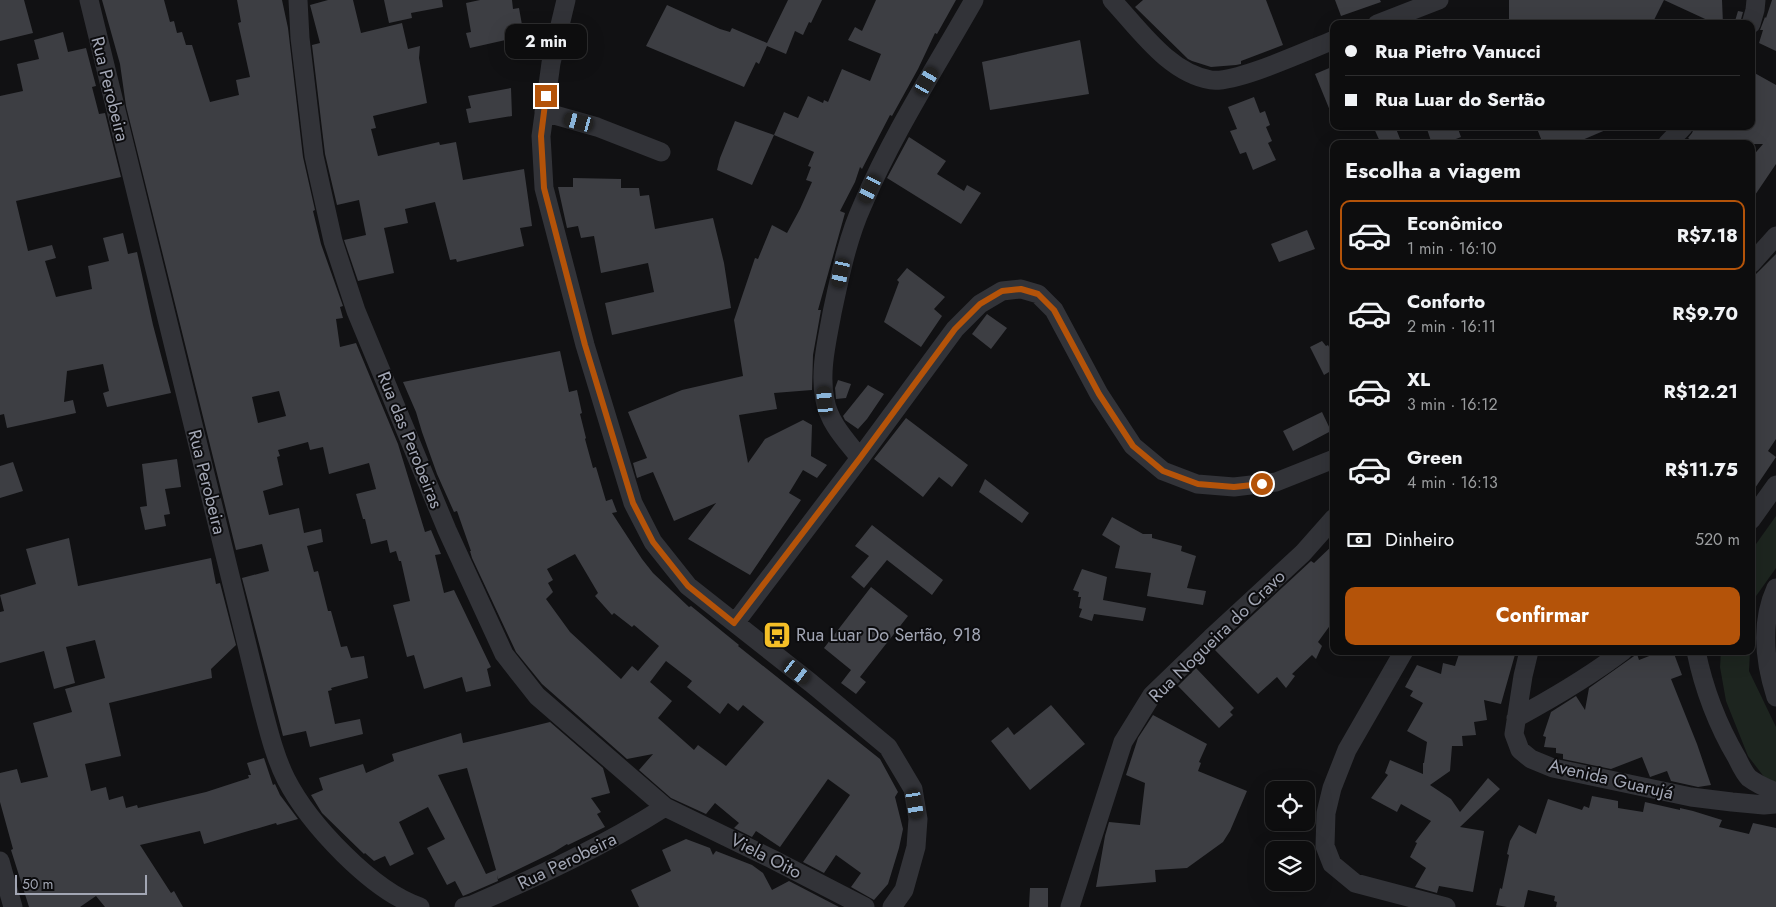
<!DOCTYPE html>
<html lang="pt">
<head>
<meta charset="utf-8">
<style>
  :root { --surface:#0d0d0e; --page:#161617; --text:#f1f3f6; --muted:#9a9c9e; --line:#2d2d2e; --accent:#b45309 }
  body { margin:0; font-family:Jost,sans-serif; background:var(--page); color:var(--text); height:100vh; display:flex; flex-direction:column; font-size:19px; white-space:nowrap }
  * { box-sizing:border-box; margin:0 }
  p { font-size:16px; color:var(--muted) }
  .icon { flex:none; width:28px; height:28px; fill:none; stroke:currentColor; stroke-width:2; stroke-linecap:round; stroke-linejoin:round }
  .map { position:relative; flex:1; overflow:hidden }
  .drawer { position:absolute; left:1330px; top:140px; width:425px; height:515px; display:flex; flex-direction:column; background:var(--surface); border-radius:10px; box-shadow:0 5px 20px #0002,0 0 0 1px var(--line) }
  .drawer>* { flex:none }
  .banner { position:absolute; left:1330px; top:20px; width:425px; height:110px; border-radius:10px; box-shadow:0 5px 20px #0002,0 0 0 1px var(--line); display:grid; align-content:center; height:110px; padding:0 15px; background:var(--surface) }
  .controls { position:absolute; left:1265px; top:781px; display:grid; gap:10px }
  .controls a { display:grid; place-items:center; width:50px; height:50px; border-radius:10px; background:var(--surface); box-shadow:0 5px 20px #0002,0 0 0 1px var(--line); font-size:25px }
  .scale { position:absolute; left:15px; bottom:12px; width:132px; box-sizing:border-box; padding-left:5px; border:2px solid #a2a6b4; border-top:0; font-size:14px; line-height:18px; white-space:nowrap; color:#a2a6b4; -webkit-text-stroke:4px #0c0c0e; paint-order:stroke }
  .end { position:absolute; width:22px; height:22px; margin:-11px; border:6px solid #b45309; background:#fff; box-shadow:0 0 0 2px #fff }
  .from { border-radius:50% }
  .bubble { position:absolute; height:35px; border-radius:10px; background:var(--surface); box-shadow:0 5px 20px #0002,0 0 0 1px var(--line); font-size:16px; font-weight:700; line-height:35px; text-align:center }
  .car { position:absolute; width:15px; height:30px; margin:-15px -8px; border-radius:6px; box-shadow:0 0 4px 1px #0007; background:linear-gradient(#222 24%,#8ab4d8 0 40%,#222 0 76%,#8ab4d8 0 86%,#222 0) }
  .banner b { display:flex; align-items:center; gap:18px; height:48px; font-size:19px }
  .banner b+b { border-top:1px solid var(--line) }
  .banner i { width:12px; height:12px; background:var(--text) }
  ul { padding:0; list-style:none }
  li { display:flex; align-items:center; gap:15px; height:70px; margin:0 10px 8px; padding:0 5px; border:2px solid transparent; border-radius:10px }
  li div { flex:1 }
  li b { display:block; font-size:19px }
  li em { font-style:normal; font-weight:700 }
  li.on { border-color:var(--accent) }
  li>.icon { width:45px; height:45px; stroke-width:1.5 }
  h2 { padding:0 15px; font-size:22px; line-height:60px }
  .pay { display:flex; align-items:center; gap:12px; height:55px; padding:0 15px; font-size:19px }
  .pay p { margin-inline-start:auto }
  .primary-button { display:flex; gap:10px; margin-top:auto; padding:10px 15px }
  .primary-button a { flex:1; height:58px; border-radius:10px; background:var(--accent); color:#fff; font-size:20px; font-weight:700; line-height:58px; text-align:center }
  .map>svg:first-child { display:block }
</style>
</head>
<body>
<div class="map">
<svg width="1776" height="907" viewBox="0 0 1776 907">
  <rect width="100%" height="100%" fill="#111113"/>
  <path fill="#1d251f" d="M1776,516V568L1754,599L1751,636V551Z
    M1721,651H1750L1749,671L1776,727V783L1768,782L1748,756L1726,701L1720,667Z"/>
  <path fill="#3d3e43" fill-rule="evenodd" d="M0,0H24L33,33L0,41Z
    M102,0H164L170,22L174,21L177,33L182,32L186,45H192L210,102L239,95L236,80L250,77L238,23L241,22L237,0H282L288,28L303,157L315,210L313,211L321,244L343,306L340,307L343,318L336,319L340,347L356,343L398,444L425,532L431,530L441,554L435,555L444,593L454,590L491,667L487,669L491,686L466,692L462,677L424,689L414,655L407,657L393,605L410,601L401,561H399L396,551L390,553L387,540L371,544L365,519H363L356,494L376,489L369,463L329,474L323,447L310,450L308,442L278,450L280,456L277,457L283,485L263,491L269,515L299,508L304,533L321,529L323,542L307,546L314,572L318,571L328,611H331L341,647L347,646L351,658L364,656L368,678L331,688L332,690L328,691L335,724L360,719L363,734L310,747L306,731L283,736L242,578L269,571L262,544L236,550L126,106L120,64ZM279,391L286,416L258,423L252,397Z
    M328,0H353L361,33L402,23L408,49L420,46L419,58L427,103L373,116L376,128L371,129L378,156L439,142L440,145L456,142L463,180L524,169L532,226L520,228L524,246L457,262L456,259L450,260L435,202L405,209L408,223L384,228L394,273L358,281L344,240L366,235L359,200L337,205L325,154L312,45L320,43L310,5Z
    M384,0H442L443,7L411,13L412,18L389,23Z
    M480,0H512L513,9L519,8L524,36L470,48L466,33L471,32L466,3Z
    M788,0H822L811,23L809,22L803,35L795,31L786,54L767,46L759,64L756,62L744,87L646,46L667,5L720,29L730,32L732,28L767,43Z
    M876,0H956L937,34L935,33L918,69L892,116L890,115L862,169L860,167L855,182L840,211L845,213L818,310H821L813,355L812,390L774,393L777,409L739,415L748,463L765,439L803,420L812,425L811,456L827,465L817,478L803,470L789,493L801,500L750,575L688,539L716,503L674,521L653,472L637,478L633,463L647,458L628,412L682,390L743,376L734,320L755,258L758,259L772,225L787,233L800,209L812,182L806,180L811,167L808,166L814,152L774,135L752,185L717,170L720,158L735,121L774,135L784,112L798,118L808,96L823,103L824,100L828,102L842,69L870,81L881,54L848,40L855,27L862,31Z
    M1143,0H1266L1283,45L1241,61V64L1236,65L1211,67L1192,61L1188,59L1135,7Z
    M1335,0H1380L1381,2L1341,16Z
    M1509,0H1722L1723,24H1716L1664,0L1652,24H1509Z
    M1772,0H1776V51L1759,43L1763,30H1760L1765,17L1766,18Z
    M1738,11L1743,12L1740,23L1735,21Z
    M63,32L68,52L86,48L96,86L92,87L99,114L105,113L121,177L16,201L28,251L52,245L56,258L45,261L56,297L92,289L88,266L109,261L103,238L123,233L128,254L137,252L153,325L171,393L107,407L103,393L109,391L103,364L67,371L64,402L73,400L76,413L7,428L4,414L0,415V96L23,91L17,64L39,59L34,40Z
    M1080,40L1089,94L990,110L982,62Z
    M1334,66V118H1333L1315,74Z
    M1751,71L1776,85V164L1751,201V158L1763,144H1697L1688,138L1692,133L1695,126H1751Z
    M511,88L512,116L469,123L466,109L471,108L468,96Z
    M1254,97L1260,113L1265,111L1270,125L1266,127L1272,141L1268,143L1276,160L1253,170L1246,152L1240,154L1230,131L1237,129L1228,107Z
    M1373,126H1395L1402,144H1381Z
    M1426,126H1457L1461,137L1443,144H1432Z
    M1536,126H1615L1573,144H1543Z
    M909,137L946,161L937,174L964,191L967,185L981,193L961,224L887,178Z
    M573,178L621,179V188H639L640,196L649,195L655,229L713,218L724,263L731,308L612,335L605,303L654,292L648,263L601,273L594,236L581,238L578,226L567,228L558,187H573Z
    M1307,230L1315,249L1279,262L1271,244Z
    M1776,254V439L1768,451L1776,457L1751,494V279Z
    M907,268L945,297L934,309L942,316L921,347L884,322L899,282L897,280Z
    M987,314L1007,328L991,349L972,334Z
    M1322,341L1326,346L1328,345L1334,356V369L1324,375L1310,347Z
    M560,351L569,392L577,390L582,413L580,414L586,438L585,439L593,468L596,467L606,501L612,499L617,512L612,513L642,559L653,573L689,607L691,606L739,645L738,646L880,759L898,792L895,797L903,829L899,848L888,884L874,900L851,887L861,873L836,855L824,873L803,862L850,795L828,779L780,847L756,831L752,837L734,828L739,823L715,803L706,814L671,798L639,770L653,754L627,759L542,684L516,652L472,558L470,551H471L457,511L454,512L437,474L422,432L416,412L403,382ZM575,554L598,593L595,596L612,615L614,613L632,627L634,625L659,646L638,671L632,666L621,679L570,632L546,599L553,592L548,583L553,580L547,569ZM666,661L692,681L687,687L720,714L728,703L738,711L743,705L764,722L726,766L698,745L694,750L658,718L672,701L650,682Z
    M838,380L851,384L846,398L836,399L835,388Z
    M868,385L884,394L867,419L858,429L845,420L843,416Z
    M1322,412L1331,431L1293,451L1283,431Z
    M906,418L968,465L952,487L939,477L923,497L874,459Z
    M177,459L181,487L165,489L170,514L164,515L166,526L145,530L140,507L147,506L142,464Z
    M13,462L23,491L0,498V466Z
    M985,479L1029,513L1022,523L979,492Z
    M1112,517L1143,534H1152V538L1182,546L1181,551L1196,556L1187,588L1206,591L1203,605L1147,596L1151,573L1115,568L1120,546L1102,535Z
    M872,525L943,580L932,595L887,560L864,588L851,577L869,556L855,546Z
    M69,538L78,586L211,558L216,584L220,583L236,645L211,669L212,678L109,703L121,756L85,764L91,791L106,787L109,800L123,796L126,808L137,805L138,808L206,792L249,778L248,775H251L247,763L264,758L273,785L275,784L280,795L298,819L277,825L276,823L204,844L200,831L140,845L171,893L174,891L183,907H105L96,896L80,907H29L11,850L13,849L0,802V773L17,769L21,783L48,777L33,723L72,712L65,689L105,678L95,640L66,647L75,683L54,689L44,651L0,663V612L4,611L0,595L36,584L26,549Z
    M1334,544V620L1318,642L1322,646L1316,659L1312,655L1292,674L1295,676L1286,688L1277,677L1258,694L1215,650L1311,561L1314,563Z
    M1082,569L1107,577L1103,600L1146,608L1143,621L1094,614L1092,621L1079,617L1082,609L1079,608L1081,597H1078L1079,592L1073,590Z
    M871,587L908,616L860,677L866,682L856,694L841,683L851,670L824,648Z
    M1460,651H1516L1501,704L1484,700L1487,720L1474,722L1476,735L1462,736L1463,746H1452L1450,771L1430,785L1451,799L1460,812L1488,778L1500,789L1460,827L1484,831L1473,892L1439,886L1437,893L1415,887L1426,868L1410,857L1417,843L1415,842L1431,821L1401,804L1397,812L1371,798L1388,775L1385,773L1390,760L1423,774V763H1424L1427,742L1407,731L1423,703L1410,696L1413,691L1405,687L1417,665L1441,674L1443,663L1455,666Z
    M1662,651H1673L1682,675L1671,679L1697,744L1711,785L1698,787L1671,781L1667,771L1650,777L1642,757L1611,769L1563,759V754L1556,753V748L1544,747L1546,737L1543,736L1551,712L1576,696L1585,710L1589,688L1637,654L1639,660Z
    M1196,668L1234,708L1230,712L1233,715L1219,728L1178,686Z
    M1051,705L1085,744L1030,790L991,741L1008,727L1014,735Z
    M1153,715L1207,744L1199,762L1201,763L1198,771L1247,791L1230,831L1223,842L1187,868L1155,870L1156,882L1096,887L1105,836L1109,822L1140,825L1145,783L1126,775L1138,738Z
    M550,722L603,768L610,793L591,798L601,812L597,814L605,827L568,845L567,844L554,852L498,879L497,875L498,881L468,894L463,896L455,881L447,885L427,848L445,839L428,807L399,822L414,854L390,866L385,856L374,861L365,853L364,854L322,813L311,795L323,790L319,778L363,764L366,773L394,761L392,754L431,742L461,733L463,743ZM467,768L496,870L486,874L438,775Z
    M1592,796L1618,801V808L1643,812L1645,802L1680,810V808L1693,811L1722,820L1719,827L1749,834L1753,823L1776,828V907H1556L1557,902L1554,901L1555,896L1528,890L1524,907H1507L1496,905L1500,888L1502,889L1509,855L1507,854L1510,841L1519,825L1536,834L1548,799L1582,810L1584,806L1589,808Z
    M686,839L710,848L713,855L716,851L752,865L763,873L772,890L789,881L839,907H639L631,890L671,871L662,850Z
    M1030,888H1048V907H1029Z"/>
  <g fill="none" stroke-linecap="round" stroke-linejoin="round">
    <path stroke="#323338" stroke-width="19" d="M89,0L261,702C268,728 274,755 286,779C309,824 372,891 420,907
      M298,0L300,38L314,156L333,241L356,311L447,530L504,654L537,696L665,807L772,859L865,907
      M566,0L551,63L541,136L544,188L585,345L633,503L653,542L688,586L811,683L888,747L913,789L918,819L916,847L904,890L892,907
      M1112,0C1140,30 1169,73 1211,80C1235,84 1308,50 1334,40
      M1377,24L1439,0
      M1751,24L1755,10L1756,0
      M544,112L597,127L661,152
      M1667,144L1684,126
      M1751,264L1776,236
      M860,458L955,329L980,304L1002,291L1021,289L1038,294L1054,310L1099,394L1133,446L1163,471L1197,484L1234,487L1276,482L1334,459
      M1751,520L1776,485
      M1776,588C1760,623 1764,660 1776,697
      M735,623L860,458C846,440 829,423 825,400C819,372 827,341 832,313C840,276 847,239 863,204C893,133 936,67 974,0
      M1404,651L1347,750L1332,788L1326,813L1325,846L1332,864L1355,883L1446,907
      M1529,651L1523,676L1514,734L1520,750L1531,759L1553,768L1691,797L1732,802L1764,805L1776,804
      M1696,651C1704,690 1717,724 1737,758C1740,764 1744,773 1749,778C1757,784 1766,788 1776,792
      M1516,718C1553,698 1589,677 1623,651
      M0,861L13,907
      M464,907L472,905C539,876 604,846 665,807
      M1070,907L1123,742L1152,695L1211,638L1303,553L1334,518"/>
  </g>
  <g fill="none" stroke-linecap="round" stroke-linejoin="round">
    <path stroke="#b45309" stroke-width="6" d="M546,96L541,136L544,188L585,345L633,503L653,542L688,586L734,623L860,458L955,329L980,304L1002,291L1021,289L1038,294L1054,310L1099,394L1133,446L1163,471L1198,484L1234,487L1262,484"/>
  </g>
  <defs>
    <g id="bus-square" transform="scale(1.4375)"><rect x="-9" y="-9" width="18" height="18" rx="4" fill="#f5bf27" stroke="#0c0c0e"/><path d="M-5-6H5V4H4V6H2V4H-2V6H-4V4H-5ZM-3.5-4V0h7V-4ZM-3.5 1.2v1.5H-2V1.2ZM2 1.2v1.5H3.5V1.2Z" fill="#111"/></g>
  </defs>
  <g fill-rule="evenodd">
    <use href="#bus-square" x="777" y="635"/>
  </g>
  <g text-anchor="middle" stroke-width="4" stroke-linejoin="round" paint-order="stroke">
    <g font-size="18" fill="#a2a6b4" stroke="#0c0c0e">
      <text transform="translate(110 89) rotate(76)" y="6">Rua Perobeira</text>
      <text transform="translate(410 440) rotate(68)" y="6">Rua das Perobeiras</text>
      <text transform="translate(207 482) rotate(76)" y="6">Rua Perobeira</text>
      <text transform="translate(1217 636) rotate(-44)" y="6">Rua Nogueira do Cravo</text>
      <text transform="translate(1611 779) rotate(13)" y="6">Avenida Guarujá</text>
      <text transform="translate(766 856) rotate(27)" y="6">Viela Oito</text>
      <text transform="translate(567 861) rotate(-26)" y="6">Rua Perobeira</text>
    </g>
    <g font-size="18" fill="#a2a6b4" stroke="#0c0c0e" text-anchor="start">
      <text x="796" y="641">Rua Luar Do Sertão, 918</text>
    </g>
  </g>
</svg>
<div class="controls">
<a><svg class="icon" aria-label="locate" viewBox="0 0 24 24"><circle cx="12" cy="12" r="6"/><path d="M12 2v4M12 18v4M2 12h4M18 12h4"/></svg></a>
<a><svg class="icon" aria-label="layers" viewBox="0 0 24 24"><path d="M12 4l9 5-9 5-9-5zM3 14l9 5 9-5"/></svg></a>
</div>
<div class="scale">50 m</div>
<i class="end from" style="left:1262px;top:484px"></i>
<i class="end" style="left:546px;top:96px"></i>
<div class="bubble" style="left:505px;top:24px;width:82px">2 min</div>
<i class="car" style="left:927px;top:81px;rotate:30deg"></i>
<i class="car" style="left:579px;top:122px;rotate:285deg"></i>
<i class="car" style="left:870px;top:189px;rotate:206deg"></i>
<i class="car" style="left:841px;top:273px;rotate:192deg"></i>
<i class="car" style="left:825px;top:401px;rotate:355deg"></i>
<i class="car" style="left:797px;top:672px;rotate:128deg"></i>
<i class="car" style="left:915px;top:804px;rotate:170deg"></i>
<div class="banner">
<b><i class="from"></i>Rua Pietro Vanucci</b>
<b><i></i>Rua Luar do Sertão</b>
</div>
<section class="drawer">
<h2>Escolha a viagem</h2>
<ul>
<li class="on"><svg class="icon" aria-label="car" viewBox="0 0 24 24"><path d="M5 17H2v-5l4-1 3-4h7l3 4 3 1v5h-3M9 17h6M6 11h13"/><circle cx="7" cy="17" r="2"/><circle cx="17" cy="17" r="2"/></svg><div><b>Econômico</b><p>1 min · 16:10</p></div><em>R$7.18</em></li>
<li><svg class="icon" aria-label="car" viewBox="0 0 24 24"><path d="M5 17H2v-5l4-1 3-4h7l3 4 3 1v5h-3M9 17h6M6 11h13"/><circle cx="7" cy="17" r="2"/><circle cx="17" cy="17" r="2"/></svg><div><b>Conforto</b><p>2 min · 16:11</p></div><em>R$9.70</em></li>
<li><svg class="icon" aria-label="car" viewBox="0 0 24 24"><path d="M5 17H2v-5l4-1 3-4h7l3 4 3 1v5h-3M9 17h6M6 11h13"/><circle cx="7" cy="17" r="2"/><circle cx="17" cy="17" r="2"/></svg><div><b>XL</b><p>3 min · 16:12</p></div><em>R$12.21</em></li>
<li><svg class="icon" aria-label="car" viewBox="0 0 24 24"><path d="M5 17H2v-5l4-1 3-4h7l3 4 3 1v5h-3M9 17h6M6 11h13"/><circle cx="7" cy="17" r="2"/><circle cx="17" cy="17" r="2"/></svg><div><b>Green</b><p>4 min · 16:13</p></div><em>R$11.75</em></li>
</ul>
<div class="pay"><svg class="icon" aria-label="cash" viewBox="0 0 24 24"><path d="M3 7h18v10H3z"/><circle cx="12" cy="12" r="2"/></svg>Dinheiro<p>520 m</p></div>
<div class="primary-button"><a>Confirmar</a></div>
</section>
</div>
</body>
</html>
